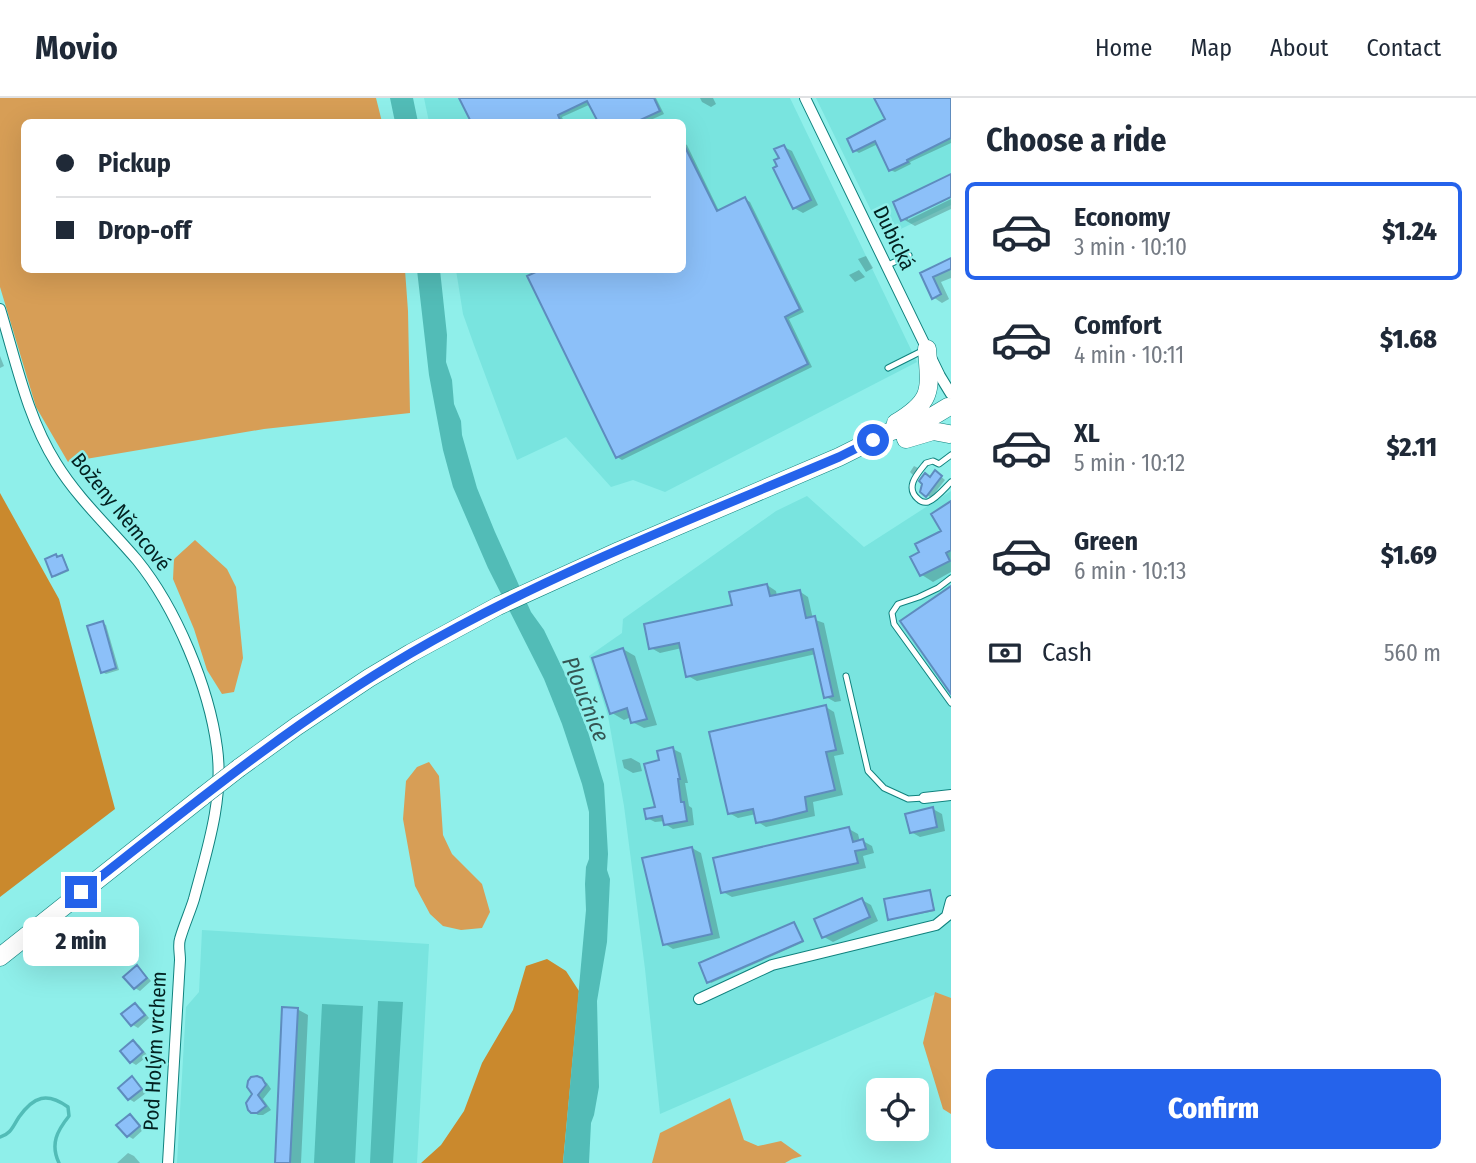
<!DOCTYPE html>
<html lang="en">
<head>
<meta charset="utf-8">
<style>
  :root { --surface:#fff; --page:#f6f6f7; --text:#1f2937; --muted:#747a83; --line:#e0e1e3; --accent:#2563eb }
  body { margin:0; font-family:"Fira Sans Condensed",sans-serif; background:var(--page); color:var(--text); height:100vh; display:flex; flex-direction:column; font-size:26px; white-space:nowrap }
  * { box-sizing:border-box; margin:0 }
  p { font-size:23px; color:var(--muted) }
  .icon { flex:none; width:38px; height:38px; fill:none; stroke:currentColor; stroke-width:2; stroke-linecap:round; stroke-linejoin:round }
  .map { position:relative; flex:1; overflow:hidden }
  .drawer { display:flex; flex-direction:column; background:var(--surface); width:525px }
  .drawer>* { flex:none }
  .banner { position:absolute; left:21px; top:21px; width:665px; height:154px; border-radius:10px; box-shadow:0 7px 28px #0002; display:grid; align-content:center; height:154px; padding:0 35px; background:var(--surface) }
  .buttons { position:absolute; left:866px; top:980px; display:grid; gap:14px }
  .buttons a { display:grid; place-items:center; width:63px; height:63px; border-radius:10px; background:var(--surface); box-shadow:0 7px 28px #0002; font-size:35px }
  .end { position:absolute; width:32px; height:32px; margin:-16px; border:9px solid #2563eb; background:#fff; box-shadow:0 0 0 4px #fff }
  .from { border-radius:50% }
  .bubble { position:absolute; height:49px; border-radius:10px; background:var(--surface); box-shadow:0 7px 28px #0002; font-size:23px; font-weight:800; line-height:49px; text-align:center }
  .banner b { display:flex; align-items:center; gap:24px; height:66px; font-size:26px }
  .banner b+b { border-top:2px solid var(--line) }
  .banner i { width:18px; height:18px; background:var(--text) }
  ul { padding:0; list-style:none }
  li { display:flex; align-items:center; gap:21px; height:98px; margin:0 14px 10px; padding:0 21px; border:4px solid transparent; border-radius:10px }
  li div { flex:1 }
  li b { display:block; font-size:26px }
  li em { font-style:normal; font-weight:800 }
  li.selected { border-color:var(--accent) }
  li>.icon { width:63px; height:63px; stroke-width:1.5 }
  h2 { padding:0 35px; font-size:32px; line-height:84px }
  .pay { display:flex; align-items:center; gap:18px; height:77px; padding:0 35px; font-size:26px }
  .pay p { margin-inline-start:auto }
  .cta { display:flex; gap:14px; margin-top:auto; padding:14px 35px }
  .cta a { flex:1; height:80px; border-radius:10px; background:var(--accent); color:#fff; font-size:28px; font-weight:800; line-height:80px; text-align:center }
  header { display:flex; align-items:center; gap:42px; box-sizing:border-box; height:98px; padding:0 35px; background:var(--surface); border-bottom:2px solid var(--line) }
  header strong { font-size:33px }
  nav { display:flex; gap:38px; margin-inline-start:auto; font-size:24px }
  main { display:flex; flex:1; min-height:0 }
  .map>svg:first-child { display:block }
</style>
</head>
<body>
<header>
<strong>Movio</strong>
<nav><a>Home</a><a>Map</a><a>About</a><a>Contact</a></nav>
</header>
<main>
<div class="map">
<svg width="951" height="1065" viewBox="0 0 951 1065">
  <rect width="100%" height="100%" fill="#8fefea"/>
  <path fill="#79e4df" d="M424,0H790L917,264L665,394L633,382L611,389L566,339L517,362L474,247L463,216L456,172H682V24H429Z
    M816,0H951V107L884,139Z
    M951,393V902L938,895L660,1016L645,871L624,708L608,618L589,558L622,535L623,521L776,413L807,398L864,449Z
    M202,832L429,846L417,1065H177L186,909L199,894Z"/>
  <path fill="#d79e56" d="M0,0H376L382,24H24V172H405L408,213L410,315L264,331L68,364L36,309L0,189Z
    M195,442L227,471L236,489L243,560L234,594L222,596L207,572L194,531L173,481L174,461Z
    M429,664L439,678L443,737L452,756L482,786L490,814L482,830L461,832L443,828L430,816L415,788L403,721L406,683L417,669Z
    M935,894L951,900V1016L943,1011L923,945Z
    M730,1000L744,1042L758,1048L781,1043L802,1058L792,1061L785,1065H652L660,1035Z"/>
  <path fill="#ca892d" d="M0,395L59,501L115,711L0,799Z
    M547,861L566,873L579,893L563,1065H421L441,1047L464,1013L482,965L513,912L526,868Z"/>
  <path fill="#52bcb7" d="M390,0H413L418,24H395Z
    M417,172H440L447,237L446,264L452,282L454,306L461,323L462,337L477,390L495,434L531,514L544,532L567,580L588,634L604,686L608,756L607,772L610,781L607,844L597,903L599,989L594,1017L591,1025L589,1065H563L586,812L585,786L586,769L589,761V714L582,686L562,626L544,581L488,470L453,389L443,352L429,277Z
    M378,903L403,904L393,1065H370Z
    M322,906L363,908L355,1065H314Z"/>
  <path fill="#0003" d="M460,0H656L664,16L646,24H597L599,23L591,6L562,19L564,24H472Z
    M700,0H713L716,6L711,9L702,4Z
    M876,0H951V45L910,64L911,66L895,74L890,72L878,46L859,55L854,52L887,22Z
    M682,44L687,47L719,113L745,101L750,104L804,214L789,221L812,269L622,362L617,359L530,179L544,172H682Z
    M784,49L792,53L818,107L803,115L794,110L781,60Z
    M951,78V97L908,118V122L951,101V111L915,128L903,121Z
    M866,158L873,170L866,174L858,161Z
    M951,162V180L941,184L949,201L942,205L933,199L922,176Z
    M859,172L865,179L855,184L849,177Z
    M0,258L4,268L0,270Z
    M914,368L918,370L913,377L910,374Z
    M939,377L945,382L931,400L922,393L931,380Z
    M951,405V474L933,484L922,477L943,433Z
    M56,458L64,460L69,473L55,479L53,477Z
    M767,487L776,493L777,498L799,493L808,499L813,521L824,525L841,603L835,604L826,599L816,556L697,583L688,578L682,550L660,555L651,550L734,508Z
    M103,525L106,527L119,572L106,576L102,574Z
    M623,551L635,558L657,627L644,630L632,624L631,619L624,622L612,615Z
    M826,609L834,614L844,656L834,658L843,697L813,704L815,718L766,729L758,724L756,716L738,720L729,715Z
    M673,651L681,655L688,685H685L689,708L692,710L694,727L673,731L665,726V723L655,724L647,720L657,710L661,664Z
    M631,660L640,665L642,673L633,675L624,670L622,662Z
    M933,711L942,716L945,733L920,739L911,734Z
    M849,731L858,736L860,744L863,743L872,748L874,755L863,758L866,770L732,799L723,794Z
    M692,750L701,755L720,840L673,851L665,846Z
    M929,793L931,795L935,813L892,821Z
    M862,802L871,807L878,823L833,844L824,839Z
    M794,826L796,827L804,844L711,885L709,883Z
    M137,870L142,873L151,883L140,893L135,890Z
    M135,907L141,910L149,920L138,930L133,927L124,916Z
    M297,911L308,917L301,1065H277Z
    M133,944L139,947L148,958L136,967L131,964Z
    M256,979L267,985L271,991L263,1001L271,1012L263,1017H258L252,1013Z
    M132,980L137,984L146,995L134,1004L129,1001Z
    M130,1018L135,1021L144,1031L133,1041L128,1038Z
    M128,1055L134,1058L140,1065H117Z"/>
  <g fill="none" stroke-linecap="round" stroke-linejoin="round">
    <path stroke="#52bcb7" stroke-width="3.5" d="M0,1039C11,1036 13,1028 19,1019C34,998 47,994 68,1009L69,1018C57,1033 50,1046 59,1065"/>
  </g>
  <path fill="#8cc0f9" stroke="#5e8cbe" stroke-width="2" d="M459,0H654L660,13L636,24H598L587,3L558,17L561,24H471Z
    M874,0H951V40L907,62L908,64L889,73L875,43L853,54L847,41L885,21Z
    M682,43L717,113L745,99L800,211L785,219L808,266L616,360L527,178L540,172H682Z
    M784,47L811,102L793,111L773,70L777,68L774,62L779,60L774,51Z
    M951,76V99L901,123L893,104Z
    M951,160V171L933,179L941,196L932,201L920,175Z
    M935,372L942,378L926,399L920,394L922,386L919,383L925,375L930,379Z
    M951,403V452L946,455L950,463L920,478L910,459L919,454L915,446L941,433L931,416Z
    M56,456L57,459L62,457L68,472L52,479L45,461Z
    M767,486L770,498L800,492L806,520L815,518L833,598L824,600L813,551L686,579L679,545L649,551L644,526L732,507L729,494Z
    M951,488V596L900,523Z
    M103,523L116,570L101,575L87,528Z
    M623,550L647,621L631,625L627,610L610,616L592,560Z
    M826,607L836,652L826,654L835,692L805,699L807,713L772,722L756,725L753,711L728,716L709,634Z
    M673,649L680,681H678L681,704H684L687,723L664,727L662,718L646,721L644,711L655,709L644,666L659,662L657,653Z
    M933,709L937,729L910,735L905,716Z
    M849,729L853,744L863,741L866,751L855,753L858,765L721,795L713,760Z
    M692,749L712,836L663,847L642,760Z
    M930,792L934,812L888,822L884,801Z
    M862,800L870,819L822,840L814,821Z
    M794,824L803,843L707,885L699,865Z
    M137,867L147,880L134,891L123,879Z
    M135,905L145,917L131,928L121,916Z
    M282,909L298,910L290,1065H275Z
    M133,942L143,954L130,965L120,953Z
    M132,978L142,991L128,1002L118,990Z
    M257,978L262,980L266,987L258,997L266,1008L257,1015H251L248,1012L246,1005L252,996L247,989L248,983L251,979Z
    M130,1016L140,1028L127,1039L116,1027Z"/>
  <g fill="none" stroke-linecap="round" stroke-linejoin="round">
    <g stroke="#10827e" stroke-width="7">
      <path id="lane" d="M886,168L909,157
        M888,270L924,252
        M951,357L939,366L933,363L926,365C918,375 904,389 918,401C921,404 924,405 928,404C936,401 945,390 951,384
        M951,480L938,490L919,499L898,506L892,515L894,526L951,605
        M846,578L868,673L884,690L908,701L924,700"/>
    </g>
    <g stroke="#10827e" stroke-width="12">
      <path id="street" d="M805,0L940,278L951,296
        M0,211C16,263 27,319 56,365C78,401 110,430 137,462C176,510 209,589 217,650C224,701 207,752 194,801C190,814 184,827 180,841C178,847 180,855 180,862L168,1065
        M924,700L951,697
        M699,901L772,867L936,827L947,818L951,803"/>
    </g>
    <g stroke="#10827e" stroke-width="19">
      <path id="primary" d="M896,325C934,302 930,292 927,251
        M906,341L933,333L949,336
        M239,670L297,628L369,580L411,555L498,508L619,453L839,359L889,334L928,321L948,309
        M0,859L203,698"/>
    </g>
    <use href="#lane" stroke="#fff" stroke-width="5"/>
    <use href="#street" stroke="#fff" stroke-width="10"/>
    <use href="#primary" stroke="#fff" stroke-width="18"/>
    <g stroke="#10827e" stroke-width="19" stroke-linecap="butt">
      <path id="primary-bridge" d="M203,698L239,670"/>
    </g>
    <use href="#primary-bridge" stroke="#fff" stroke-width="18"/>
  </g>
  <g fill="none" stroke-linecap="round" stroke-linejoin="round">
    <path stroke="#2563eb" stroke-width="9" d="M81,794C188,710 293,624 411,555C545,477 695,420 839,359L873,342"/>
  </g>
  <g text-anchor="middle" stroke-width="5" stroke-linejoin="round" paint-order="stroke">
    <g font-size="21" fill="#022120" stroke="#8fefea">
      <text transform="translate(894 140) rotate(64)" y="7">Dubická</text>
      <text transform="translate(121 414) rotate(51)" y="7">Boženy Němcové</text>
      <text transform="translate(155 953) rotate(-87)" y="7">Pod Holým vrchem</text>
    </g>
    <g font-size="23" font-style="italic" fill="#345553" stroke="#8fefea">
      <text transform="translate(586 601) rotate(68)" y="8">Ploučnice</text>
    </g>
  </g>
</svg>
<div class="buttons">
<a><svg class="icon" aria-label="locate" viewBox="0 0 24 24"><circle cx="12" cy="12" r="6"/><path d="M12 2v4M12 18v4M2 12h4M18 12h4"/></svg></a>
</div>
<i class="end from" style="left:873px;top:342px"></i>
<i class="end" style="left:81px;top:794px"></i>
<div class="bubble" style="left:23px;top:819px;width:116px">2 min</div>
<div class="banner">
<b><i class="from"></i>Pickup</b>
<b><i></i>Drop-off</b>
</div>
</div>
<section class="drawer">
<h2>Choose a ride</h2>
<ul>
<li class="selected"><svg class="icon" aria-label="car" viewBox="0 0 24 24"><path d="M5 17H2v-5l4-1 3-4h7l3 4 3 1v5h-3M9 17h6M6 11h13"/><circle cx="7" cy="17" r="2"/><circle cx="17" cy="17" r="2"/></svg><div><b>Economy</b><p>3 min · 10:10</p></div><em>$1.24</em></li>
<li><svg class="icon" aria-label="car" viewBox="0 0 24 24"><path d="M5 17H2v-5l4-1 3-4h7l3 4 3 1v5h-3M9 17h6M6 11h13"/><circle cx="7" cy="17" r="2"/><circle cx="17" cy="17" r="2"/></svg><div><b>Comfort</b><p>4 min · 10:11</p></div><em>$1.68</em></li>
<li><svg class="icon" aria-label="car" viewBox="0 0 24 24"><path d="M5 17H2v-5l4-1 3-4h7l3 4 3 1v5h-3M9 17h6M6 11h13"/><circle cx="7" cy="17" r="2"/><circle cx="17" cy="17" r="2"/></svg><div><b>XL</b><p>5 min · 10:12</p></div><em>$2.11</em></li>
<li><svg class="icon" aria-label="car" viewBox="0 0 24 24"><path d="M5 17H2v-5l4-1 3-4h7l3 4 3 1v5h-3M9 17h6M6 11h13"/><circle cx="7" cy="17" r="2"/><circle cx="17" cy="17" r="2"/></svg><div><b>Green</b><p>6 min · 10:13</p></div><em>$1.69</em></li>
</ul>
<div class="pay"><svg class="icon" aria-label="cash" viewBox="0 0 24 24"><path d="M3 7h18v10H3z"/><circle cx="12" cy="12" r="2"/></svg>Cash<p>560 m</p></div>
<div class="cta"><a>Confirm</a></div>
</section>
</main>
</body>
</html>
